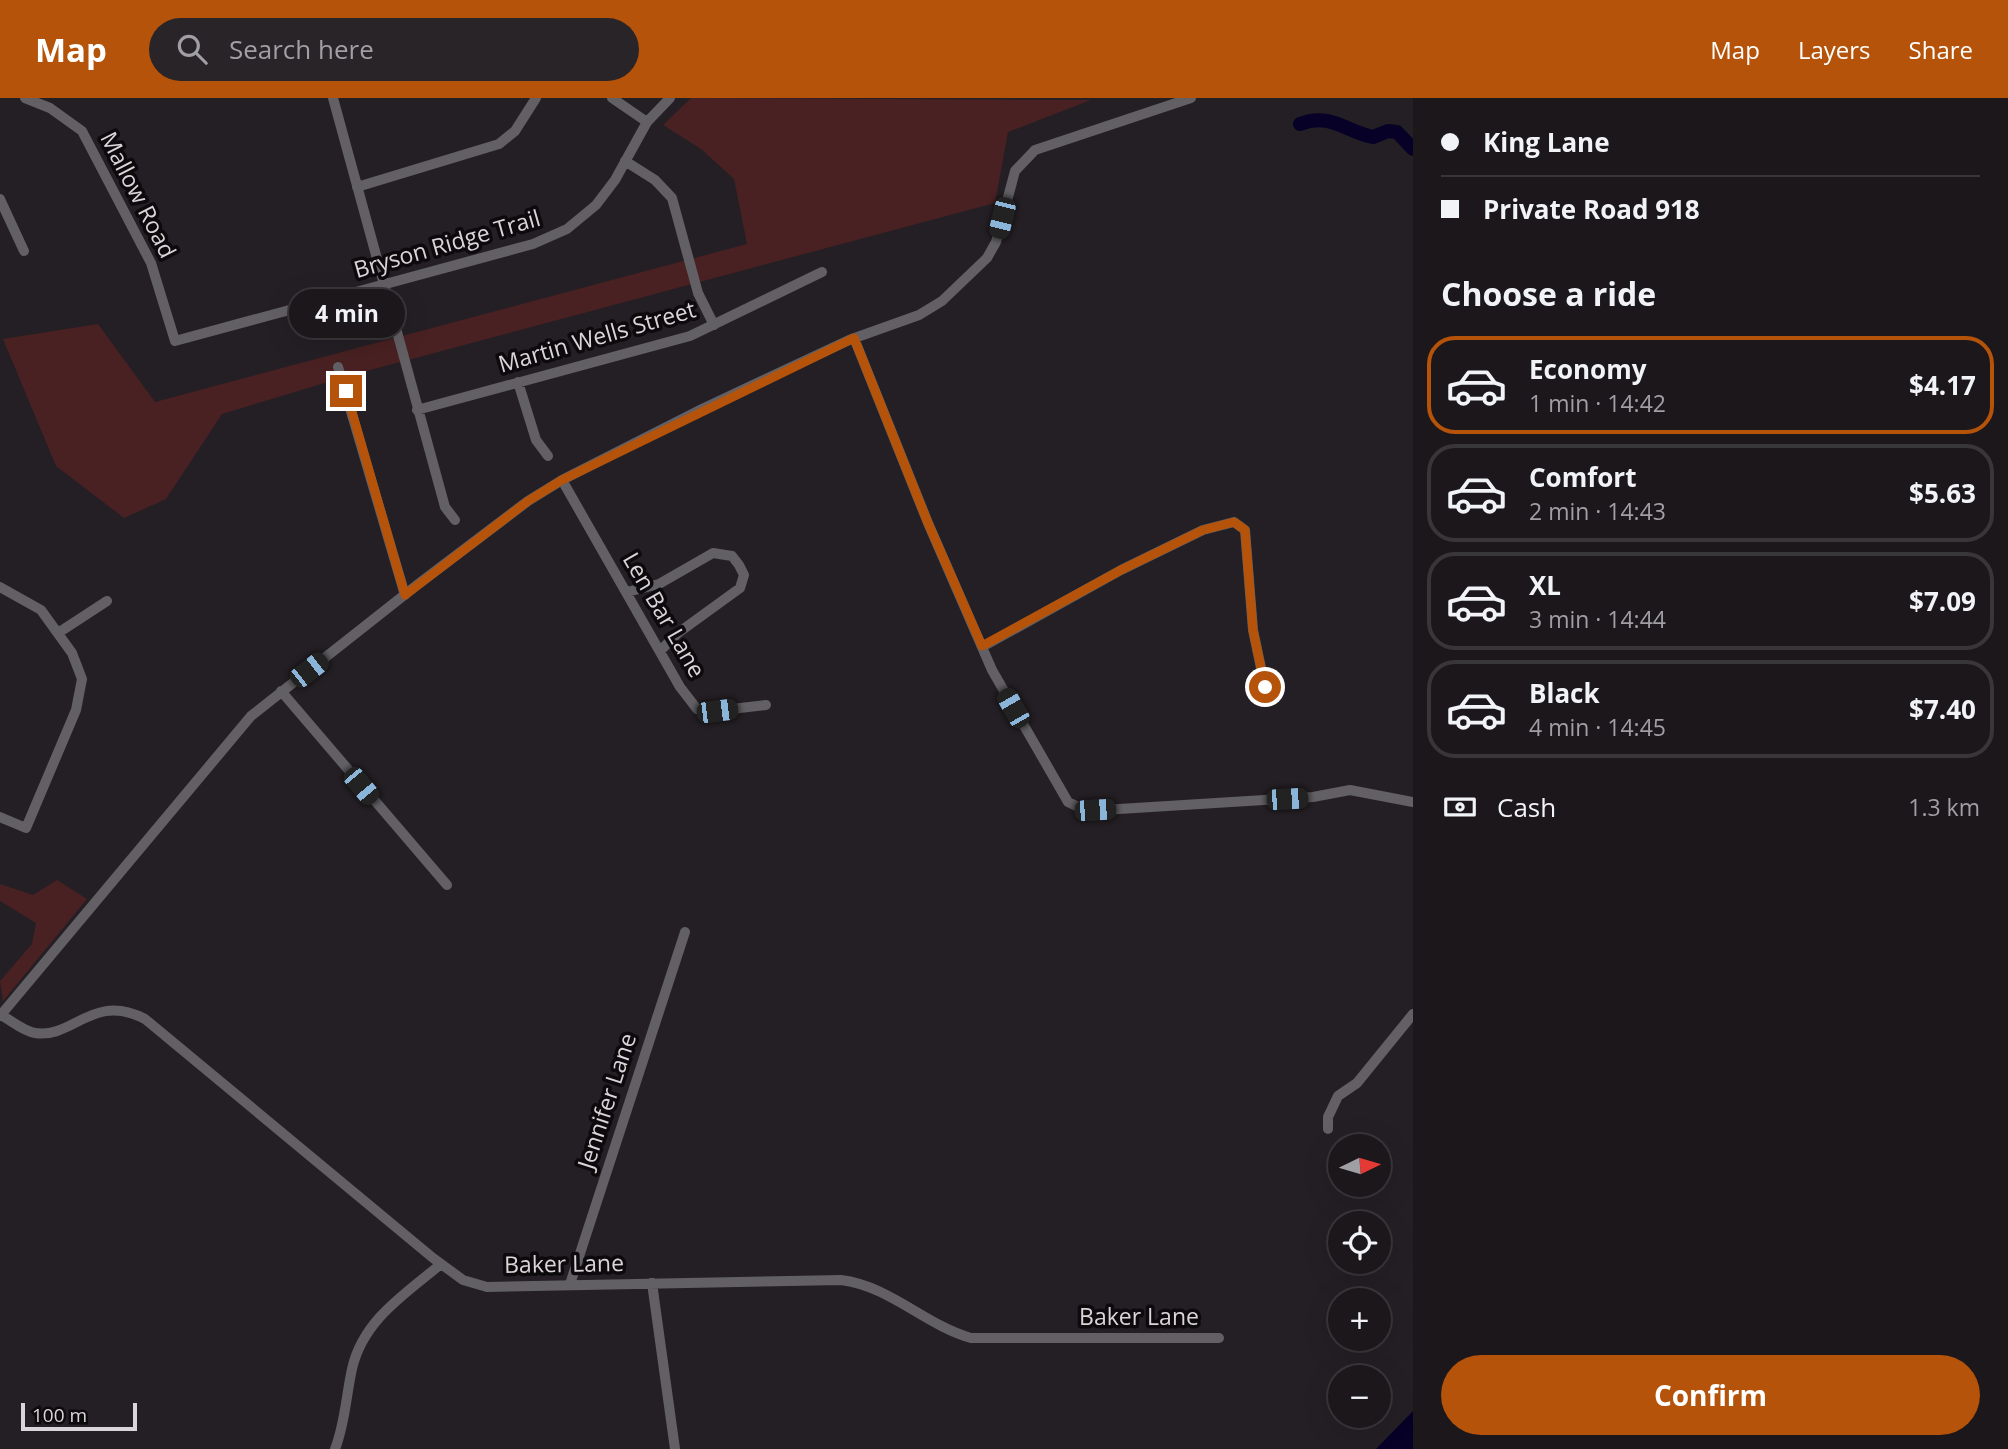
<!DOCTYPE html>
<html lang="en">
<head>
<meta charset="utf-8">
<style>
  :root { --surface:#1b171b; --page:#282428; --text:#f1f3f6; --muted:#a09fa3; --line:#39363a; --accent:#b45309 }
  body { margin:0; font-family:"Open Sans",sans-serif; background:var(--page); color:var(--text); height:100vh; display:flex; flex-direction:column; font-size:26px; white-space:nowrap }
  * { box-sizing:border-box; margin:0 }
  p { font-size:23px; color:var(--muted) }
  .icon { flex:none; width:38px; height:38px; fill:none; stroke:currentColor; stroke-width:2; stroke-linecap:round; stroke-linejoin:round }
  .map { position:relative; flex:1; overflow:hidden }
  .drawer { display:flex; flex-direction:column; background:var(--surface); width:595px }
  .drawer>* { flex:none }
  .top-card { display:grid; align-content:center; height:154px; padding:0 28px; background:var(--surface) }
  .needle { width:46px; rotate:85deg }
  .controls { position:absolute; left:1328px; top:1036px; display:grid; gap:14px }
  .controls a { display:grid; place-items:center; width:63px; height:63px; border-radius:50%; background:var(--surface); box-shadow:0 7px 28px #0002,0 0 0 2px var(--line); font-size:35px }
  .scale { position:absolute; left:21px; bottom:18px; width:116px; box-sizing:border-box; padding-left:7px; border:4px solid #d9d5d8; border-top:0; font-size:19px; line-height:24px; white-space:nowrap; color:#d9d5d8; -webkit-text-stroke:5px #0c0a0c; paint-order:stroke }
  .end { position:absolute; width:32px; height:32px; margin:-16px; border:9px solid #b45309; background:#fff; box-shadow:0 0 0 4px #fff }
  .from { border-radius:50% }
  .bubble { position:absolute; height:49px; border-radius:24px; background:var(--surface); box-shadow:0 7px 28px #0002,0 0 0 2px var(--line); font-size:23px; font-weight:700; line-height:49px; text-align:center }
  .car { position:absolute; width:21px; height:42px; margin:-21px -10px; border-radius:9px; box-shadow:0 0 5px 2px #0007; background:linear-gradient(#222 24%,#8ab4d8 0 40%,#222 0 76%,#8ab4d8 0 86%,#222 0) }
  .top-card b { display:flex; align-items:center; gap:24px; height:66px; font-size:26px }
  .top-card b+b { border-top:2px solid var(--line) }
  .top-card i { width:18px; height:18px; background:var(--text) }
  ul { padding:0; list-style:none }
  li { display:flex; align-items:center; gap:21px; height:98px; margin:0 14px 10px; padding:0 14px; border:4px solid var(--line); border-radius:28px }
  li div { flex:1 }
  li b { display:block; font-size:26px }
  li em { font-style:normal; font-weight:700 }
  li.selected { border-color:var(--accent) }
  li>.icon { width:63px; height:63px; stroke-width:1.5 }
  h2 { padding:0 28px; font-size:32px; line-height:84px }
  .pay { display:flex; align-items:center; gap:18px; height:77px; padding:0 28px; font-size:26px }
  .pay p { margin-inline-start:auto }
  .primary-button { display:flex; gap:14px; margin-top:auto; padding:14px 28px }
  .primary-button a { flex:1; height:80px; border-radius:42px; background:var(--accent); color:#fff; font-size:28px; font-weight:700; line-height:80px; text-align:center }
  header { display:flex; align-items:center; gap:42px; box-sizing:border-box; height:98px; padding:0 35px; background:var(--accent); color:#fff }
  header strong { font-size:33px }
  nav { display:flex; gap:38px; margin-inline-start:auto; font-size:24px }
  .search { width:490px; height:63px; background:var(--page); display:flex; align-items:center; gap:18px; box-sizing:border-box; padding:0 24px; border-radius:38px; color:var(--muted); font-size:26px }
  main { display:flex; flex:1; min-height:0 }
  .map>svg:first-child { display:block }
</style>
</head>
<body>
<header>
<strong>Map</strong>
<div class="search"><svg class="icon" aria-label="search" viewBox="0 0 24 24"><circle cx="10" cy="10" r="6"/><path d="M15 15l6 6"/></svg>Search here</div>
<nav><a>Map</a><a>Layers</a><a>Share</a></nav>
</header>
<main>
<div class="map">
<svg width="1413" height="1351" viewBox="0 0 1413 1351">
  <rect width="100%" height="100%" fill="#241f24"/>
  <path fill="#492122" d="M691,0L1091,2L1008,34L995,105L348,278L222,316L166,401L124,420L56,368L3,241L98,226L155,304L747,146L734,81L701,51L663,27Z
    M57,782L87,801L3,903L0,883L32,846L36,825L0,803V786L33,797Z"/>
  <path fill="#070027" d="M1413,1313V1351H1376Z"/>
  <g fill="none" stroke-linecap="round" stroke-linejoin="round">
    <path stroke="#070027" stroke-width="14" d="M1300,26C1330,14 1347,34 1373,39L1388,33L1397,34L1413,51"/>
    <path stroke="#626064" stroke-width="10" d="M25,0L50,10L82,33L151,165L175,243L533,146L567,131L596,107L615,82L647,24L670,0
      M333,0L445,409L455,422
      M612,0L647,24
      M625,63L655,82L672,100L698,195L714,227
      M357,89L499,46L515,33L536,0
      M0,101L24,153
      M854,240L928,425L992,572L1068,704L1087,713L1313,699L1350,692L1413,704
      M338,269L405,497
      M518,284L536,342L548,358
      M417,312L690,238L822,174
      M562,382L680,589L697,611L705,614L766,607
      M0,489L41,512L72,555L82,581L76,612L26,730L0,719
      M627,494L659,486L713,455L732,458L739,467L744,477L740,490L678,535L660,553
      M58,535L107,503
      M982,549L1121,472L1203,432L1234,424L1245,432L1253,532L1265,589
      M281,593L447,787
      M1,917C12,923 23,933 35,935C74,941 92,894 145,921L433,1160L463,1182L487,1189L841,1182C890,1188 925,1227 971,1240H1219
      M0,918L251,618L417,487L528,403L562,382L702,311L849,242L919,217L942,203L987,160L996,144L1015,73L1035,52L1191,0
      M1328,1031V1019L1338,998L1357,985L1413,916
      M652,1185L675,1351
      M570,1186L685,834
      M335,1351C345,1326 346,1298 352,1271C363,1222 405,1196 441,1166"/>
  </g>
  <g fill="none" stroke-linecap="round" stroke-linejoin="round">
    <path stroke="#b45309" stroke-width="9" d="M346,293L405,497L528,403L562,382L854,240L928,425L982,548L1121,472L1203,432L1234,424L1245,432L1253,532L1265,589"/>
  </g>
  <g text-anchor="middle" stroke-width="7" stroke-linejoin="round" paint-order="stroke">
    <g font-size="23" fill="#d9d5d8" stroke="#0c0a0c">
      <text transform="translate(138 97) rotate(63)" y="8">Mallow Road</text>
      <text transform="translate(447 146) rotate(-16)" y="8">Bryson Ridge Trail</text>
      <text transform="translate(597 239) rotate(-16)" y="8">Martin Wells Street</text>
      <text transform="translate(664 517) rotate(60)" y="8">Len Bar Lane</text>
      <text transform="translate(607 1003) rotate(-72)" y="8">Jennifer Lane</text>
      <text transform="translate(564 1166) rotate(-1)" y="8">Baker Lane</text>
      <text x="1139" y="1227">Baker Lane</text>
    </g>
  </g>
</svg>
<div class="controls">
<a><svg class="needle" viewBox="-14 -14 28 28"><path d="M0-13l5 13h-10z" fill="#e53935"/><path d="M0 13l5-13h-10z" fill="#a09fa3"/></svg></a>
<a><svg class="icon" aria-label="locate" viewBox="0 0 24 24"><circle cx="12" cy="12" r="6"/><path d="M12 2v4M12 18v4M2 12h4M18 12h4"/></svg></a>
<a>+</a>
<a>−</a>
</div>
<div class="scale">100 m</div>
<i class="end from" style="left:1265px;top:589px"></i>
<i class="end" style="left:346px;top:293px"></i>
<div class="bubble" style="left:289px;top:191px;width:116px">4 min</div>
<i class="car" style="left:1002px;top:120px;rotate:194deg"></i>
<i class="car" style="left:309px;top:572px;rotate:52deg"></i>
<i class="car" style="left:1013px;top:610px;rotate:330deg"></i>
<i class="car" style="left:717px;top:613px;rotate:83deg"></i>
<i class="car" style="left:361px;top:688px;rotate:140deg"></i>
<i class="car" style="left:1287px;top:701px;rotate:87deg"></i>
<i class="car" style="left:1095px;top:712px;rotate:87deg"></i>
</div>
<section class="drawer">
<div class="top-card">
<b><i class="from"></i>King Lane</b>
<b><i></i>Private Road 918</b>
</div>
<h2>Choose a ride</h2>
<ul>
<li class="selected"><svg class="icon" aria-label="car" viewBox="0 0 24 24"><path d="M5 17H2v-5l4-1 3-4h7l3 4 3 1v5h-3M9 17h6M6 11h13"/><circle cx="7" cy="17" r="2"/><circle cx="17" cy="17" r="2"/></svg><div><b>Economy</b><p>1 min · 14:42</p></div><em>$4.17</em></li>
<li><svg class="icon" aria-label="car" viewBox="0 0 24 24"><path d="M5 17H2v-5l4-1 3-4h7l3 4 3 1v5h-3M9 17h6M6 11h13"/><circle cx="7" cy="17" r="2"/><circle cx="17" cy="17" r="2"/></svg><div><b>Comfort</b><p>2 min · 14:43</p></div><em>$5.63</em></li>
<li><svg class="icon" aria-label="car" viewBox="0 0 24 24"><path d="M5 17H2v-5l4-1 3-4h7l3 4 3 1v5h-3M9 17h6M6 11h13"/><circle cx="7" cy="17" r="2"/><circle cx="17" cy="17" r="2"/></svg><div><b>XL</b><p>3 min · 14:44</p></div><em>$7.09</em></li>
<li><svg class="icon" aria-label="car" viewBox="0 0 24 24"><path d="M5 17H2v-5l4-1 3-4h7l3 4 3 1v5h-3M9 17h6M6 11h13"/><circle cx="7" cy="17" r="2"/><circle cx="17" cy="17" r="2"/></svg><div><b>Black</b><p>4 min · 14:45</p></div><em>$7.40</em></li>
</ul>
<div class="pay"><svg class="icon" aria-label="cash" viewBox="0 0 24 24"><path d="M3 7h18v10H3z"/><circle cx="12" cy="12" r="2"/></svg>Cash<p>1.3 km</p></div>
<div class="primary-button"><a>Confirm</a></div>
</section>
</main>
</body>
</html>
